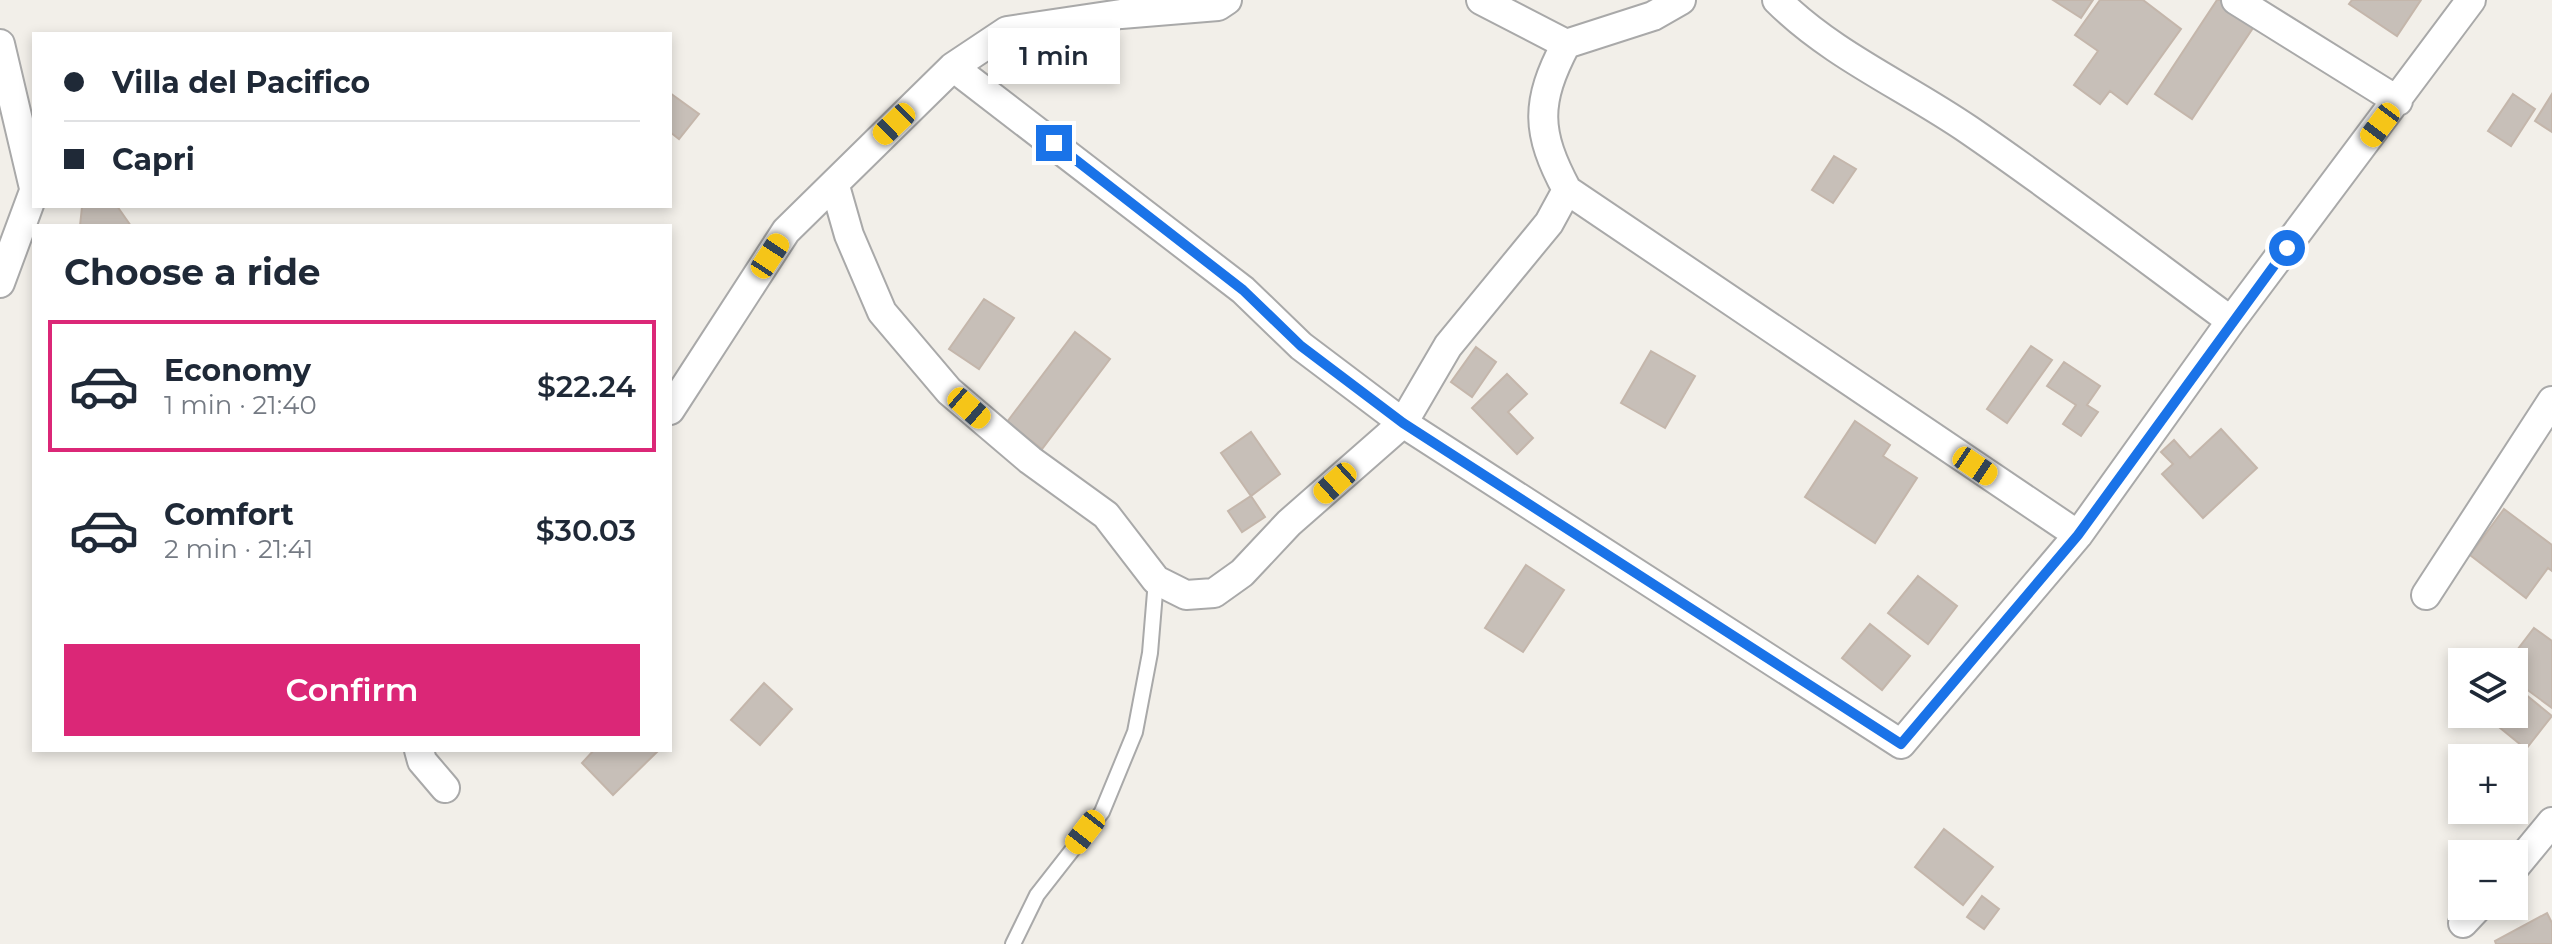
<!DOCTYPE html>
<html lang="en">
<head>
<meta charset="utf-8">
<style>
  :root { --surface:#fff; --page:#f6f6f7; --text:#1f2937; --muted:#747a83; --line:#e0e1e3; --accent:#db2777 }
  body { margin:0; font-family:Montserrat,sans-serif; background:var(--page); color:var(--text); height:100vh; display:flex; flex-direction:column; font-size:30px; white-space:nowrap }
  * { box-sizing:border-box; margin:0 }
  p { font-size:26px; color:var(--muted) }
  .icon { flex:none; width:44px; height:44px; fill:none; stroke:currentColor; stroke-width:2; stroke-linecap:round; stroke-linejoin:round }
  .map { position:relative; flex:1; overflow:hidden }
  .details { position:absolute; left:32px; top:224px; width:640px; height:528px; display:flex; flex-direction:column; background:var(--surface); border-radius:0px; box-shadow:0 4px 12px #0003 }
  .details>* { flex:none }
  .hud { position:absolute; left:32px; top:32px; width:640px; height:176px; border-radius:0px; box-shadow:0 4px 12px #0003; display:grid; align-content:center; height:176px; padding:0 32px; background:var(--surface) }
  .buttons { position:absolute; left:2448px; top:648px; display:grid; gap:16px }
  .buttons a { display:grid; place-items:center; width:80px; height:80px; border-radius:0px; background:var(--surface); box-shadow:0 4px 12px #0003; font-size:40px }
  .end { position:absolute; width:36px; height:36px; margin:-18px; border:10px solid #1a73e8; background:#fff; box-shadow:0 0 0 4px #fff }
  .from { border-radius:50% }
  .bubble { position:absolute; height:56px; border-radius:0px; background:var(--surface); box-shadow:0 4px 12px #0003; font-size:26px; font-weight:600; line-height:56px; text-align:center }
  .car { position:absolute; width:24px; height:48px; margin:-24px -12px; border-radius:10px; box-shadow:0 0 6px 2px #0007; background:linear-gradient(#f5c518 24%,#345 0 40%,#f5c518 0 76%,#345 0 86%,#f5c518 0) }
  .hud b { display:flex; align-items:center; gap:28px; height:76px; font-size:30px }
  .hud b+b { border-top:2px solid var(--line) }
  .hud i { width:20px; height:20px; background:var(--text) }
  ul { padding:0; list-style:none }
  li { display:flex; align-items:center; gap:24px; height:132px; margin:0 16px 12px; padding:0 16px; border:4px solid transparent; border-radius:0px }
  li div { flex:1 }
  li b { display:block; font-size:30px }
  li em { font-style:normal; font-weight:600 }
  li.selected { border-color:var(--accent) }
  li>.icon { width:72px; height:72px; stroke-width:1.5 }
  h2 { padding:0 32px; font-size:36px; line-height:96px }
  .button { display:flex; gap:16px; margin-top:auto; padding:16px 32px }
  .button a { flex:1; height:92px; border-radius:0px; background:var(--accent); color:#fff; font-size:32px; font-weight:600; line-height:92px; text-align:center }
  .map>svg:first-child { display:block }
</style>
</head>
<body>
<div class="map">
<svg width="2552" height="944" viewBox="0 0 2552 944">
  <rect width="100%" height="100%" fill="#f2efe9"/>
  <path fill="#c7bfb8" stroke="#c4b6ab" stroke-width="2" d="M2053,0H2093L2081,18Z
    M2100,0H2143L2181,29L2127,104L2110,91L2100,104L2074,85L2098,51L2075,35Z
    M2217,0H2224L2257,22L2192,119L2155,94Z
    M2352,0H2421L2397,36L2349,4Z
    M670,93L699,114L679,139L670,132Z
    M2513,94L2535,109L2511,146L2488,131Z
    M2552,94V132L2535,121Z
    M1834,156L1856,169L1833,203L1812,190Z
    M117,206L131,226H80L82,207Z
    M984,299L1014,318L979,369L949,349Z
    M1075,332L1110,359L1042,449L1007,422Z
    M2031,346L2052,360L2007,423L1987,409Z
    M1476,347L1496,362L1472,397L1451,382Z
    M1651,351L1695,376L1665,428L1621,403Z
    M2064,362L2100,386L2087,405L2098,412L2081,436L2063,424L2076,405L2047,386Z
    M1507,374L1527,394L1508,412L1533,438L1517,454L1472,408Z
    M1855,421L1890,445L1883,456L1917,478L1875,543L1805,497Z
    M2221,429L2257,468L2203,518L2162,474L2173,464L2161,452L2174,440L2190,458Z
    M1251,432L1280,474L1251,496L1221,453Z
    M1251,496L1265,517L1242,532L1228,511Z
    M2504,509L2552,545V571L2548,568L2526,598L2470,555Z
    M1526,565L1564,590L1523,652L1485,628Z
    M1918,576L1957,606L1928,644L1888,613Z
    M1870,624L1910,656L1882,690L1842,658Z
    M2534,628L2552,641V708L2514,680V662H2508Z
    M764,683L792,709L760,745L731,720Z
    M2514,685L2552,716L2526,749L2483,714H2514Z
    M594,750H659L613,795L582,763Z
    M1944,829L1993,867L1963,905L1915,867Z
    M1982,896L1999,909L1984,929L1967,917Z
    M2547,913L2552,923V944H2496L2495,941Z"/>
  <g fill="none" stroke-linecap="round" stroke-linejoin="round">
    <g stroke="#a9a9a9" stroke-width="18">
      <path id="service" d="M1013,944L1037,895L1102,812L1135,732L1150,653L1156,580"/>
    </g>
    <g stroke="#a9a9a9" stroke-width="32">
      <path id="minor" d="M1481,0L1566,44
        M1777,0C1832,55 1905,86 1969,130C2058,191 2144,257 2231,321
        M2236,0L2398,101
        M0,44L34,188
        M953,67L1243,290L1301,346L1403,423L1901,744L2078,535L2231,321L2471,0
        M835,186L849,235L882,312L949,391L1030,460L1106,515L1156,580L1186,595L1214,593L1242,573L1289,523L1403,423L1448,346L1549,223L1567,190C1536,132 1535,103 1566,44L1653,16L1681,0
        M1567,190L2078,535
        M0,283L34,191
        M670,410L786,231L953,67L1007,31L1121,14L1218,6L1227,0
        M2426,595L2552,401
        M419,750L422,761L445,788
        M2514,868L2552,822
        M2463,923L2479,906"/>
    </g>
    <use href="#service" stroke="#fff" stroke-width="14"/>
    <use href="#minor" stroke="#fff" stroke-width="28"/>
  </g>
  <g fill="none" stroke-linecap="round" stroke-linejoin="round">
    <path stroke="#1a73e8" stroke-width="10" d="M1054,143L1243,290L1301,346L1403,423L1901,744L2078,535L2287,248"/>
  </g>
</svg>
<div class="buttons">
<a><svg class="icon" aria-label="layers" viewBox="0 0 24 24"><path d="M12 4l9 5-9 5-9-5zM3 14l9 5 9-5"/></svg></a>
<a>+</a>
<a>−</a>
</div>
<i class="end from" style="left:2287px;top:248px"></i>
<i class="end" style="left:1054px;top:143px"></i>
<div class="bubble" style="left:988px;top:28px;width:132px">1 min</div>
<i class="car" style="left:894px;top:124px;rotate:226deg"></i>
<i class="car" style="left:2380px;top:125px;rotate:217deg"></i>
<i class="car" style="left:770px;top:256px;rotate:33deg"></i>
<i class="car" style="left:969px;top:408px;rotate:131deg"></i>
<i class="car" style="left:1975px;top:466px;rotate:124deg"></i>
<i class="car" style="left:1335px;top:483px;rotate:228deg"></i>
<i class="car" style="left:1085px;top:832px;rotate:218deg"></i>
<div class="hud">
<b><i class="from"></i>Villa del Pacifico</b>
<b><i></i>Capri</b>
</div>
<section class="details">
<h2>Choose a ride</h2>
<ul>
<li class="selected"><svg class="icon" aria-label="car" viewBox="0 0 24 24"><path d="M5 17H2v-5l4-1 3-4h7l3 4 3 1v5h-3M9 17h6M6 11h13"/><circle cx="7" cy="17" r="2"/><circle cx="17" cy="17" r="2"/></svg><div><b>Economy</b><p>1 min · 21:40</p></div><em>$22.24</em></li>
<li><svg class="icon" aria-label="car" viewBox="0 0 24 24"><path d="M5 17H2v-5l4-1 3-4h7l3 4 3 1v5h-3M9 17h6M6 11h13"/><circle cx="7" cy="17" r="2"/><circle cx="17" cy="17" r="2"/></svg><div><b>Comfort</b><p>2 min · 21:41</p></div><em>$30.03</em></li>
</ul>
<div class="button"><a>Confirm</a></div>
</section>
</div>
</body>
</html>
